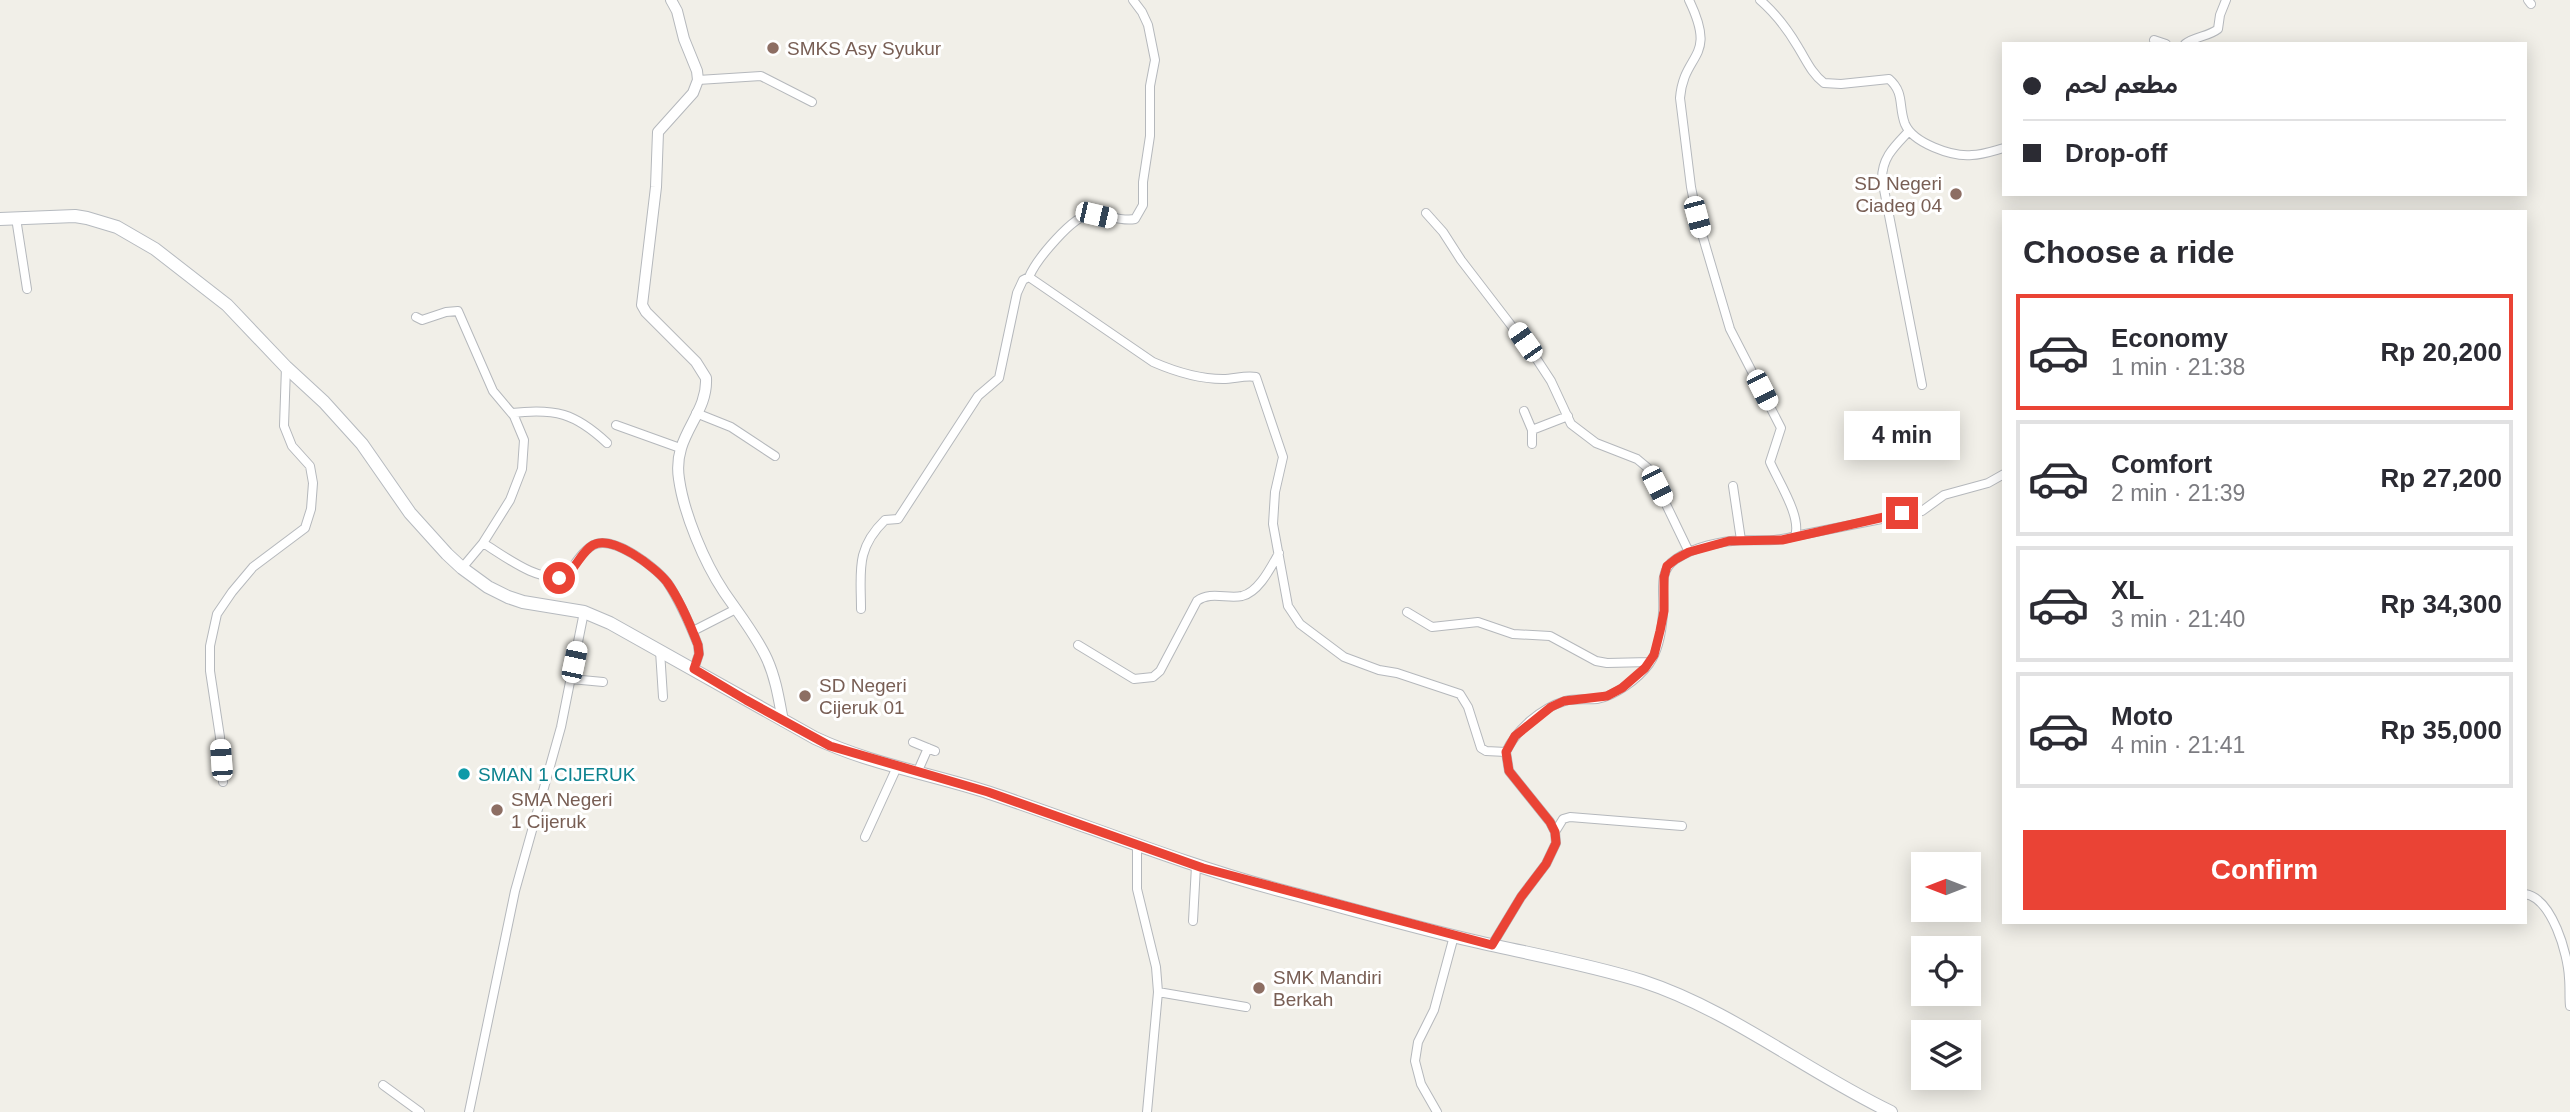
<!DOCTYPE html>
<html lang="en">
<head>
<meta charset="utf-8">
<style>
  :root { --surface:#fff; --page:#f7f7f7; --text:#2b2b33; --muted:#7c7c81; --line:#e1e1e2; --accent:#ea4335 }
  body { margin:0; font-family:Arial,Vazirmatn,sans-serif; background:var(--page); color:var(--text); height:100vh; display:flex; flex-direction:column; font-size:26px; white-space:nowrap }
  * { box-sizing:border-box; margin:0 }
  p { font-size:23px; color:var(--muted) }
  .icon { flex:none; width:38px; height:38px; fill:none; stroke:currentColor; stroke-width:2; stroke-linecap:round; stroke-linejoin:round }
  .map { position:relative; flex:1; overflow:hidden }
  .panel { position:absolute; left:2002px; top:210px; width:525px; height:714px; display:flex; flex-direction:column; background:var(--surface); border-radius:0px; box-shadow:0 4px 18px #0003 }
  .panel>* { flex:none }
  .guide { position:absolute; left:2002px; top:42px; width:525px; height:154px; border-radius:0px; box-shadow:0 4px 18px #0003; display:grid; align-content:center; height:154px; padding:0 21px; background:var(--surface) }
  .needle { width:46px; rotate:270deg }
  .controls { position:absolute; left:1911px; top:852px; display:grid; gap:14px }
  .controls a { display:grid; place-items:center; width:70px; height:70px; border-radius:0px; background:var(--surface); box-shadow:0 4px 18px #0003; font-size:35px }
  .end { position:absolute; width:32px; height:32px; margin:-16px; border:9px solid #ea4335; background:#fff; box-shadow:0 0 0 4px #fff }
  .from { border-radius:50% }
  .bubble { position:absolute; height:49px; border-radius:0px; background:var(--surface); box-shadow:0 4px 18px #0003; font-size:23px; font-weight:600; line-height:49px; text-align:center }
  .car { position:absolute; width:21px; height:42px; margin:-21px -10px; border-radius:9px; box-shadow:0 0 5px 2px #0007; background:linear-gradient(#fff 24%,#345 0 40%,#fff 0 76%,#345 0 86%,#fff 0) }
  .guide b { display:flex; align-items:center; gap:24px; height:66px; font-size:26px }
  .guide b+b { border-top:2px solid var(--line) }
  .guide i { width:18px; height:18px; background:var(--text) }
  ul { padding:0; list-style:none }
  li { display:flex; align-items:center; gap:21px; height:116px; margin:0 14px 10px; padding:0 7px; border:4px solid var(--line); border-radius:0px }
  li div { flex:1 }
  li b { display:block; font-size:26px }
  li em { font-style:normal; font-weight:600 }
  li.selected { border-color:var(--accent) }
  li>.icon { width:63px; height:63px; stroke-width:1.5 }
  h2 { padding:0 21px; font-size:32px; line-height:84px }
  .action { display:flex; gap:14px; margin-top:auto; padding:14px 21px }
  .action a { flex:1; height:80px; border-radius:0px; background:var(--accent); color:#fff; font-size:28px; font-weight:600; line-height:80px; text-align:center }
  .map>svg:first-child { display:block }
</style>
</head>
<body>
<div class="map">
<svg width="2570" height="1112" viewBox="0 0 2570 1112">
  <rect width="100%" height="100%" fill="#f1efe8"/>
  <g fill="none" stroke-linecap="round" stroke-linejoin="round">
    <g stroke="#b5b8bc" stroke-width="10">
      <path id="minor" d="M1133,0L1142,12L1148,25L1155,60L1150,86V136L1143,182V205L1135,219C1120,222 1106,214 1091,214C1073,215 1036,260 1029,277L1153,362C1176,372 1198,379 1223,379C1234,379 1245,375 1256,377L1283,457L1275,492L1273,524L1288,606L1300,624L1344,657L1379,670L1397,673L1460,694L1468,707L1481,748L1486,751L1506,752
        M1760,0C1775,13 1788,30 1798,47C1806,60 1812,74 1824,83L1841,84L1889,79C1905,93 1898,106 1905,124C1913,143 1952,157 1972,155C1982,155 1993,151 2004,148
        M2528,0L2531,4
        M2154,40L2166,44
        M2185,44C2195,36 2208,37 2218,29L2220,15L2226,0
        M698,80L761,76L812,102
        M1909,131C1895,146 1882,157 1882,179L1922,385
        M1426,213L1443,232L1461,260L1534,355L1551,381L1571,424L1596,443L1637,459L1649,469L1689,552
        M16,218L27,289
        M416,317L422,320L446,312L458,311L493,391L514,416L524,440L522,469L510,500L483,543L462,568
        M1524,411L1532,430V444
        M512,413C555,408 575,413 607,443
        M696,413L731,427L775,456
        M616,425L680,448
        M1532,430L1568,416
        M1733,486L1741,540
        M1795,536L1922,511L1944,495L1988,483L2004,474
        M483,543C506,557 538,583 566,576C574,566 584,548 596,544C616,537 659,569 669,585C681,604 690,625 698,645L699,654L694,669
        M861,609C861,572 855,549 885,520L898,519L978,396L999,378L1017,293L1023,280L1029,277
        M1407,612L1432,627L1478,622L1513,634L1550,636L1596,661L1607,663L1650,662
        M693,631L736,609
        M1078,645L1134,679L1153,677L1160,671L1197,601C1210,591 1227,599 1242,596C1259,592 1271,567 1279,553
        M660,651L663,697
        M571,679L603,682
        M913,742L935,751
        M917,773L928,748
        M223,782L220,737L210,671V646L217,614L232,592L253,567L305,528L311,509L313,483L310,466L292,446L284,426L286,367
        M1555,832L1563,819L1570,817L1682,826
        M865,837L897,767
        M1137,846V889L1156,967L1158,992L1147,1112
        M2525,894C2552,898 2568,954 2569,978C2570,988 2569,997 2570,1006
        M1193,921L1196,866
        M1492,945L1521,897L1546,864L1556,843L1555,832L1550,822L1509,771L1506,752C1516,730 1541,708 1565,701C1575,698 1586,700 1597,699C1615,696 1638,679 1649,664C1659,650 1662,629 1663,613C1665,594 1657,571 1676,559C1694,547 1721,541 1742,540C1761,540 1777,542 1795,536C1802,517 1778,481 1770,462L1781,428L1730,329L1697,217L1691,187L1680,98C1684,51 1718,60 1689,0
        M1158,992L1246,1007
        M383,1085L420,1112
        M469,1112L515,891L561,727L584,612
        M1437,1112L1421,1084L1415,1061L1418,1042L1434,1010L1454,936"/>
    </g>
    <g stroke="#b5b8bc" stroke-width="12">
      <path id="tertiary" d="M671,0L677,11L684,39L697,71L698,80L693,93L658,132L656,187L642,305L646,312L696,362L706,378C708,416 672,435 679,479C684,514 704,562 724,592C739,614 756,635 767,659C776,679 779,700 783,721"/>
    </g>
    <g stroke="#b6babf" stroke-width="14">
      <path id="secondary" d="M0,219L75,216L87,218L117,227L155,249L227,305L286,367L324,402L362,444L410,513L447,554L462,568L488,587L508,597L523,602L584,612L610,623L815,738C870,764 932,774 990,793C1087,825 1181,864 1279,890C1344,907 1409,926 1474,941C1530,954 1587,964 1642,981C1731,1010 1807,1072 1891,1112"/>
    </g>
    <use href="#minor" stroke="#fff" stroke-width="8"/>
    <use href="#tertiary" stroke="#fff" stroke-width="10"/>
    <use href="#secondary" stroke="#fff" stroke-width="12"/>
  </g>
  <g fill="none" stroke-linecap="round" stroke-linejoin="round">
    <path stroke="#ea4335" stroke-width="9" d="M559,578C575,574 579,553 593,545C612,534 655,567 667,582C680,600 690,624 698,645L699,654L694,669L746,700L830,746L988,792L1203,868L1492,945L1521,897L1546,864L1556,843L1555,832L1550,822L1509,771L1506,752L1515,736L1551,707L1564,701L1607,696L1622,688L1645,668L1654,655L1660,631L1664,611V577L1667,566L1676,559L1689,552L1729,541L1782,540L1902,513"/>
  </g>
  <g fill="#8d6e63" stroke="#fff" stroke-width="2.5">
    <circle cx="773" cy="48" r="7"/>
    <circle cx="1956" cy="194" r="7"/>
    <circle cx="805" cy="696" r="7"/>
    <circle cx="497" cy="810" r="7"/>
    <circle cx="1259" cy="988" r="7"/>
  </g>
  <circle fill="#0f9aa8" stroke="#fff" stroke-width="2.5" cx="464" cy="774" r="7"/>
  <g text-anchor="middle" stroke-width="6" stroke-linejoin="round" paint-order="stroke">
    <g font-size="19" fill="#785e54" stroke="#fff" text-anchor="start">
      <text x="787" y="55">SMKS Asy Syukur</text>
      <text x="1942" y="190" text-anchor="end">SD Negeri<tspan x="1942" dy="22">Ciadeg 04</tspan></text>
      <text x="819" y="692">SD Negeri<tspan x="819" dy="22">Cijeruk 01</tspan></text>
      <text x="511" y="806">SMA Negeri<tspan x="511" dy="22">1 Cijeruk</tspan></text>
      <text x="1273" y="984">SMK Mandiri<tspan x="1273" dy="22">Berkah</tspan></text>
    </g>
    <g font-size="19" fill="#0d838f" stroke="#fff" text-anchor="start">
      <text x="478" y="781">SMAN 1 CIJERUK</text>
    </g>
  </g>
</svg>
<div class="controls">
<a><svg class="needle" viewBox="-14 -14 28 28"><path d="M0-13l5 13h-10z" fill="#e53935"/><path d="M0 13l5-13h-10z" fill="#7c7c81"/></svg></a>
<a><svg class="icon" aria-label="locate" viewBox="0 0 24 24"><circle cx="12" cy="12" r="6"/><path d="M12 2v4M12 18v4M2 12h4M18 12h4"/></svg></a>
<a><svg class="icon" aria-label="layers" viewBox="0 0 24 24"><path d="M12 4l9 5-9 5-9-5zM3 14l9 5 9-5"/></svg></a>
</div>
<i class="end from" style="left:559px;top:578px"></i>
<i class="end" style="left:1902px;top:513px"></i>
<div class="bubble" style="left:1844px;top:411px;width:116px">4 min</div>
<i class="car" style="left:1096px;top:215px;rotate:103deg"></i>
<i class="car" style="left:1697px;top:217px;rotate:165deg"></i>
<i class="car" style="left:1525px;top:342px;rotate:325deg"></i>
<i class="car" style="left:1762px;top:390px;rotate:153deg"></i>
<i class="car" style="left:1657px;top:486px;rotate:153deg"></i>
<i class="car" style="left:574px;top:662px;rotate:12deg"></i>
<i class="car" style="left:221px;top:760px;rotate:356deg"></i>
<div class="guide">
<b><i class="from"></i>مطعم لحم</b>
<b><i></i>Drop-off</b>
</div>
<section class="panel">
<h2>Choose a ride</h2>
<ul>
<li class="selected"><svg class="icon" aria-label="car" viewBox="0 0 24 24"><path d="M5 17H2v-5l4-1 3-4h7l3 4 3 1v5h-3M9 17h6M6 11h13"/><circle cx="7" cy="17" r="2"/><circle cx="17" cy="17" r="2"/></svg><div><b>Economy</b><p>1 min · 21:38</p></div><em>Rp 20,200</em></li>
<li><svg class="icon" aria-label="car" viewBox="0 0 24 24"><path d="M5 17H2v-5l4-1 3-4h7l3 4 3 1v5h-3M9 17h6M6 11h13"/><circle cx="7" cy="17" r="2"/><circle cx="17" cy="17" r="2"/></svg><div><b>Comfort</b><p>2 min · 21:39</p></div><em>Rp 27,200</em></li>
<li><svg class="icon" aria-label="car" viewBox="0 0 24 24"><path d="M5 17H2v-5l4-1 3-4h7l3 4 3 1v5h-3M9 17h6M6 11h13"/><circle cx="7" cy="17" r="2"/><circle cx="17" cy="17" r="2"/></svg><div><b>XL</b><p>3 min · 21:40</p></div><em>Rp 34,300</em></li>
<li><svg class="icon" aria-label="car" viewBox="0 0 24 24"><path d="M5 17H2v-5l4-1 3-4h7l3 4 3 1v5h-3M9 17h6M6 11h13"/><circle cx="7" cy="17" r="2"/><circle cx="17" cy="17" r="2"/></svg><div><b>Moto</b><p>4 min · 21:41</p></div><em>Rp 35,000</em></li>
</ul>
<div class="action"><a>Confirm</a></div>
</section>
</div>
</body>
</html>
